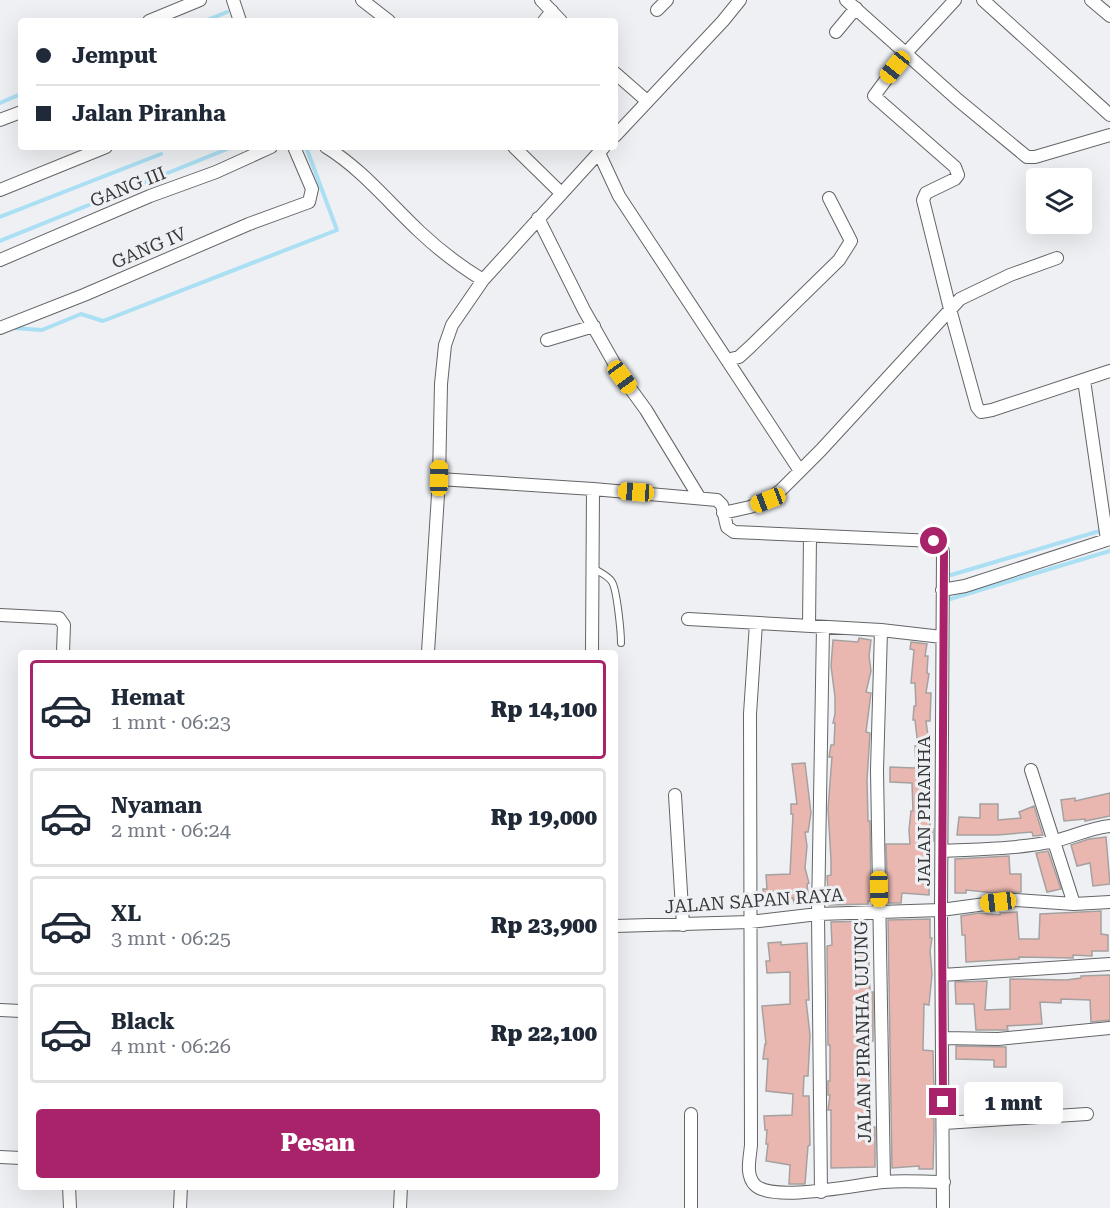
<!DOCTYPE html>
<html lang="id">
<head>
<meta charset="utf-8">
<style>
  :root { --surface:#fff; --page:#f2f2f3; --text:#1f2937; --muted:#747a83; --line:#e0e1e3; --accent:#a9236b }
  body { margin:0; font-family:"Roboto Serif",serif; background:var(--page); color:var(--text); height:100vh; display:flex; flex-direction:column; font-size:22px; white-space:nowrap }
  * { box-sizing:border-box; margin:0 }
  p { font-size:20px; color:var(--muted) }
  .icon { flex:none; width:33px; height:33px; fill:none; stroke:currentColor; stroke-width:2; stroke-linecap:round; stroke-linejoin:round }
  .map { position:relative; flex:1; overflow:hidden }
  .side { position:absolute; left:18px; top:650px; width:600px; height:540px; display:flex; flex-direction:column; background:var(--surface); border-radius:6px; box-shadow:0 6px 24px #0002 }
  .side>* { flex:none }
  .banner { position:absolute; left:18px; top:18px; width:600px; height:132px; border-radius:6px; box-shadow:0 6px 24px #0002; display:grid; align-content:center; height:132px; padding:0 18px; background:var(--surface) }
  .fabs { position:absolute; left:1026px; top:168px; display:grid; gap:12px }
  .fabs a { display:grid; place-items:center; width:66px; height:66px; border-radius:6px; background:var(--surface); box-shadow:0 6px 24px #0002; font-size:30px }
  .end { position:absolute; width:27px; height:27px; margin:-14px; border:8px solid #a9236b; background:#fff; box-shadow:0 0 0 3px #fff }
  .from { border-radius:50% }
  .bubble { position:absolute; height:42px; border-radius:6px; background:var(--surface); box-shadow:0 6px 24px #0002; font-size:20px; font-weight:800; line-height:42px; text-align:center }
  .car { position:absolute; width:18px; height:36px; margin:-18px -9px; border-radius:8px; box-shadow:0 0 4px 2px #0007; background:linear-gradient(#f5c518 24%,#345 0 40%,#f5c518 0 76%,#345 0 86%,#f5c518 0) }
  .banner b { display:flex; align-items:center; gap:21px; height:57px; font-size:22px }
  .banner b+b { border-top:2px solid var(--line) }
  .banner i { width:15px; height:15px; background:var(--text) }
  ul { padding:10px 0 0; list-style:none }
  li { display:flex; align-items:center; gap:18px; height:99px; margin:0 12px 9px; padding:0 6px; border:3px solid var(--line); border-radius:6px }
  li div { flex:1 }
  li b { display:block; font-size:22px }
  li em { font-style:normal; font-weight:800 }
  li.active { border-color:var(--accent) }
  li>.icon { width:54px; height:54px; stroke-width:1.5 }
  .cta { display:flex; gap:12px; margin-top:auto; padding:12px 18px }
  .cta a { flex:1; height:69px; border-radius:6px; background:var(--accent); color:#fff; font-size:24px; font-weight:800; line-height:69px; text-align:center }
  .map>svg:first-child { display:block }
</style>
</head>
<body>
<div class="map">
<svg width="1110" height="1208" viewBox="0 0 1110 1208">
  <rect width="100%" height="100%" fill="#eef0f3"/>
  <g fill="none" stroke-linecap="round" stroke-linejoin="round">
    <path stroke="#abdff3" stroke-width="4" d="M205,21L227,12
      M0,103L21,94
      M0,217L161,154
      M0,241L232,147
      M13,328L42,330L81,314L103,321L337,230L306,147
      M951,575L1103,530
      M950,599L1110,551"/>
  </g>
  <path fill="#eab7b0" stroke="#a5a1a0" stroke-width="1.5" d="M859,638L871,640L869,656L871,671L866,692L871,693L866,732L870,733L867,780L868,821H870L871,901H868V904L829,905L827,876L831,875V860L828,809L832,757H829L831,745H834L835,723H833L835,714V697L831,666L833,640L858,642Z
    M911,642L927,644L925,656H928L927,673L929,674L926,693H931L930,721H926L931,758H930L931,775H929L930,829H933V841H930L929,895L902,893L901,903H888L886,844H910L909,830L911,811H913L912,783L890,782V767L915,768L916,765L915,746H918L915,720H913L914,706H916L915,683H911L914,650L910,649Z
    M805,763L811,813L808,832H805L807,846L805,868L809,883L807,884L809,902L794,904L793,898L764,901L763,889H767L766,875L790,874L793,814H791V804H797L792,764Z
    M1110,793V816L1085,821V819L1064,821L1061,800L1075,798V801Z
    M980,804H998V820L1021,818L1019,812L1034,806L1043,835L1033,836L1032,832L997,835H957L959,817L980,818Z
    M1106,837L1110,884L1093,886L1090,863L1077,866L1071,845L1089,839Z
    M1048,851L1061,889L1047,892L1036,853Z
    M1009,856L1010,874H1021V892L995,893L966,890V893H955V859Z
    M1101,911V934L1108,935V951H1092V956L1073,955V958L1019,957V959L966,962L965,935H962L961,916L979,913L1000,915V913L1017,912L1019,939H1039L1040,914Z
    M930,919V938H932L930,951L932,974L929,1005L924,1004L923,1050L933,1051L934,1093H932V1118H934V1131L933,1169H919V1166L892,1168L888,920Z
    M867,921L866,936H868L870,992H873V1041H871L868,1127H875V1167L831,1168V1110H828L830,1095H828V1081H830V1045H828L827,946L832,945L831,922Z
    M781,942V945L807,943L809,1000H806L810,1035L808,1076H804L803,1096H809L810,1145L808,1146L805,1184H789L790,1165L766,1161L768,1144H766L767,1130H765L764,1116L792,1115L793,1094L766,1091L768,1059H763L765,1044H766L762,1006L790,1004V972L767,973L766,961H770L768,943Z
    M1110,975V1020L1091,1022L1090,1000L1061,999V1003L1040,1002L1042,1024L1007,1026L1008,1030H976L974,1004H956L955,982L987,981L985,1010L1010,1009V979L1066,980L1081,978V976Z
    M956,1046L1006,1047V1067H994V1060L956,1059Z"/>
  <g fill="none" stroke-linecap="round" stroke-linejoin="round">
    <g stroke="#636567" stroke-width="8">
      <path id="lane" d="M593,568C599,572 609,576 612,582C617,590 621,632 621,643"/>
    </g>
    <g stroke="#636567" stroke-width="14">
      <path id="street" d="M233,0L240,21
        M362,0L389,21
        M541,0L561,21
        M846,0L958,100L1027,157H1035L1110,135
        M955,0L905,54L874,96L955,167L958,175L955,179L926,193L923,200L950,309L977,407L981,412L992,410L1110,371
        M983,0L1110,115
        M1091,0L1110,16
        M657,10L667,0
        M149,21L200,0
        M544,21L552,11
        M836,32L856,8
        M615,73L647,101
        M0,120L21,112
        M615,136L723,21L740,0
        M326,147C362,169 389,203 420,232C439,250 460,266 483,280
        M514,147L561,193
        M599,153L619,196L800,471
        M0,190L106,147
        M538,218L584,310L622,377L646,410L699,497
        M0,260L150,196L216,172L271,147
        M0,328L84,295L249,224L309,202L312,189L294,147
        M547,340L594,326
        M727,360L739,357L750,347L839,260L851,241L829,198
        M1084,380L1107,540
        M439,479L593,489L592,652
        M593,489L717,500L722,505L727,527L734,532L934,541L941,544L943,552L941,910L943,1208
        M723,513L750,507L768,500L781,490L821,450L960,299L1010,275L1057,258
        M942,590L965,586L1110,539
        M0,615L59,618L64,625L63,652
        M688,619L881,630L942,637
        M756,623L750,714L751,1145C750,1158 745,1175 755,1185C773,1203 859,1184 884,1182C903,1180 924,1182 944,1182
        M809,626L810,536
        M881,630L877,770L884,1182
        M428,652L439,479L441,384L445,345L452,325L483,280L604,147
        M1031,770L1074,904
        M675,795L683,925
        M942,851C979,849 1019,849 1055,841C1074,836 1091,828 1110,826
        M615,926L750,922L818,914L941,910L1015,900L1074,904L1110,902
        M942,975L1110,964
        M0,1010L21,1011
        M943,1038L998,1039L1110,1028
        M691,1114V1208
        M944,1123L1087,1114
        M0,1157L21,1158
        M69,1186L70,1208
        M821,1192L818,914L823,627
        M180,1208L181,1186
        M400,1208L401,1186"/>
    </g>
    <use href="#lane" stroke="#fff" stroke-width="6"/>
    <use href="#street" stroke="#fff" stroke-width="12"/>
  </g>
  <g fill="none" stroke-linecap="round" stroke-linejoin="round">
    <path stroke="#a9236b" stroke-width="8" d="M934,541L941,544L944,552L942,910L943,1102"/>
  </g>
  <g text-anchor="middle" stroke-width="6" stroke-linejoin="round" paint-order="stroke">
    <g font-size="18" fill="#373839" stroke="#eef0f3">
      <text transform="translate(128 187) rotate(-22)" y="6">GANG III</text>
      <text transform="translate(149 248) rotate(-23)" y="6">GANG IV</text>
      <text transform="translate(924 811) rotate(-90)" y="6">JALAN PIRANHA</text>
      <text transform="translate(754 901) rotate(-4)" y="6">JALAN SAPAN RAYA</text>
      <text transform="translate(863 1032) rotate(-91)" y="6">JALAN PIRANHA UJUNG</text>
    </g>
  </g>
</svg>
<div class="fabs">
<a><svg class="icon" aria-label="layers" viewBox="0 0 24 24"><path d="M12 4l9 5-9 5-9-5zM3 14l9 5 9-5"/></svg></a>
</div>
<i class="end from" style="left:934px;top:541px"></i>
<i class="end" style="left:943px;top:1102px"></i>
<div class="bubble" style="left:964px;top:1082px;width:99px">1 mnt</div>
<i class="car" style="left:895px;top:67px;rotate:219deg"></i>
<i class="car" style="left:622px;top:377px;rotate:144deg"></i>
<i class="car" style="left:439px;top:478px;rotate:1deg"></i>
<i class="car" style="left:636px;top:492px;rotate:274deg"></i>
<i class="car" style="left:768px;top:500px;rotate:249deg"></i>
<i class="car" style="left:879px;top:889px;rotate:179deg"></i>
<i class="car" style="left:998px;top:902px;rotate:263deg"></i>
<div class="banner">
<b><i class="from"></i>Jemput</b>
<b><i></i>Jalan Piranha</b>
</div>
<section class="side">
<ul>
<li class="active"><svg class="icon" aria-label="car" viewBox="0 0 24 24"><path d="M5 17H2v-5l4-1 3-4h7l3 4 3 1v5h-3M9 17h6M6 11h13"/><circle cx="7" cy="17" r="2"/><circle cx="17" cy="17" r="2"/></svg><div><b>Hemat</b><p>1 mnt · 06:23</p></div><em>Rp 14,100</em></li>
<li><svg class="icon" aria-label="car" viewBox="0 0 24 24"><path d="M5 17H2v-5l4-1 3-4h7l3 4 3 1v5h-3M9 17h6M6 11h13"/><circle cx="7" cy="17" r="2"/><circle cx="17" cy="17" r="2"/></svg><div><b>Nyaman</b><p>2 mnt · 06:24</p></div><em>Rp 19,000</em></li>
<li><svg class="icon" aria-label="car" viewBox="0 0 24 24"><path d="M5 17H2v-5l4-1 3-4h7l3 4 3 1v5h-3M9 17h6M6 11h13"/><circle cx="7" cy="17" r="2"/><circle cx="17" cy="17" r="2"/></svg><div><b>XL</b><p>3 mnt · 06:25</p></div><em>Rp 23,900</em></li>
<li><svg class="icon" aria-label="car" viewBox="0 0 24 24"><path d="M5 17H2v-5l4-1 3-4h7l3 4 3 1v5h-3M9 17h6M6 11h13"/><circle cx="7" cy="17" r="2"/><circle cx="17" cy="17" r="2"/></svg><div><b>Black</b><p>4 mnt · 06:26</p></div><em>Rp 22,100</em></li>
</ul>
<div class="cta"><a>Pesan</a></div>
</section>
</div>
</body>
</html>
